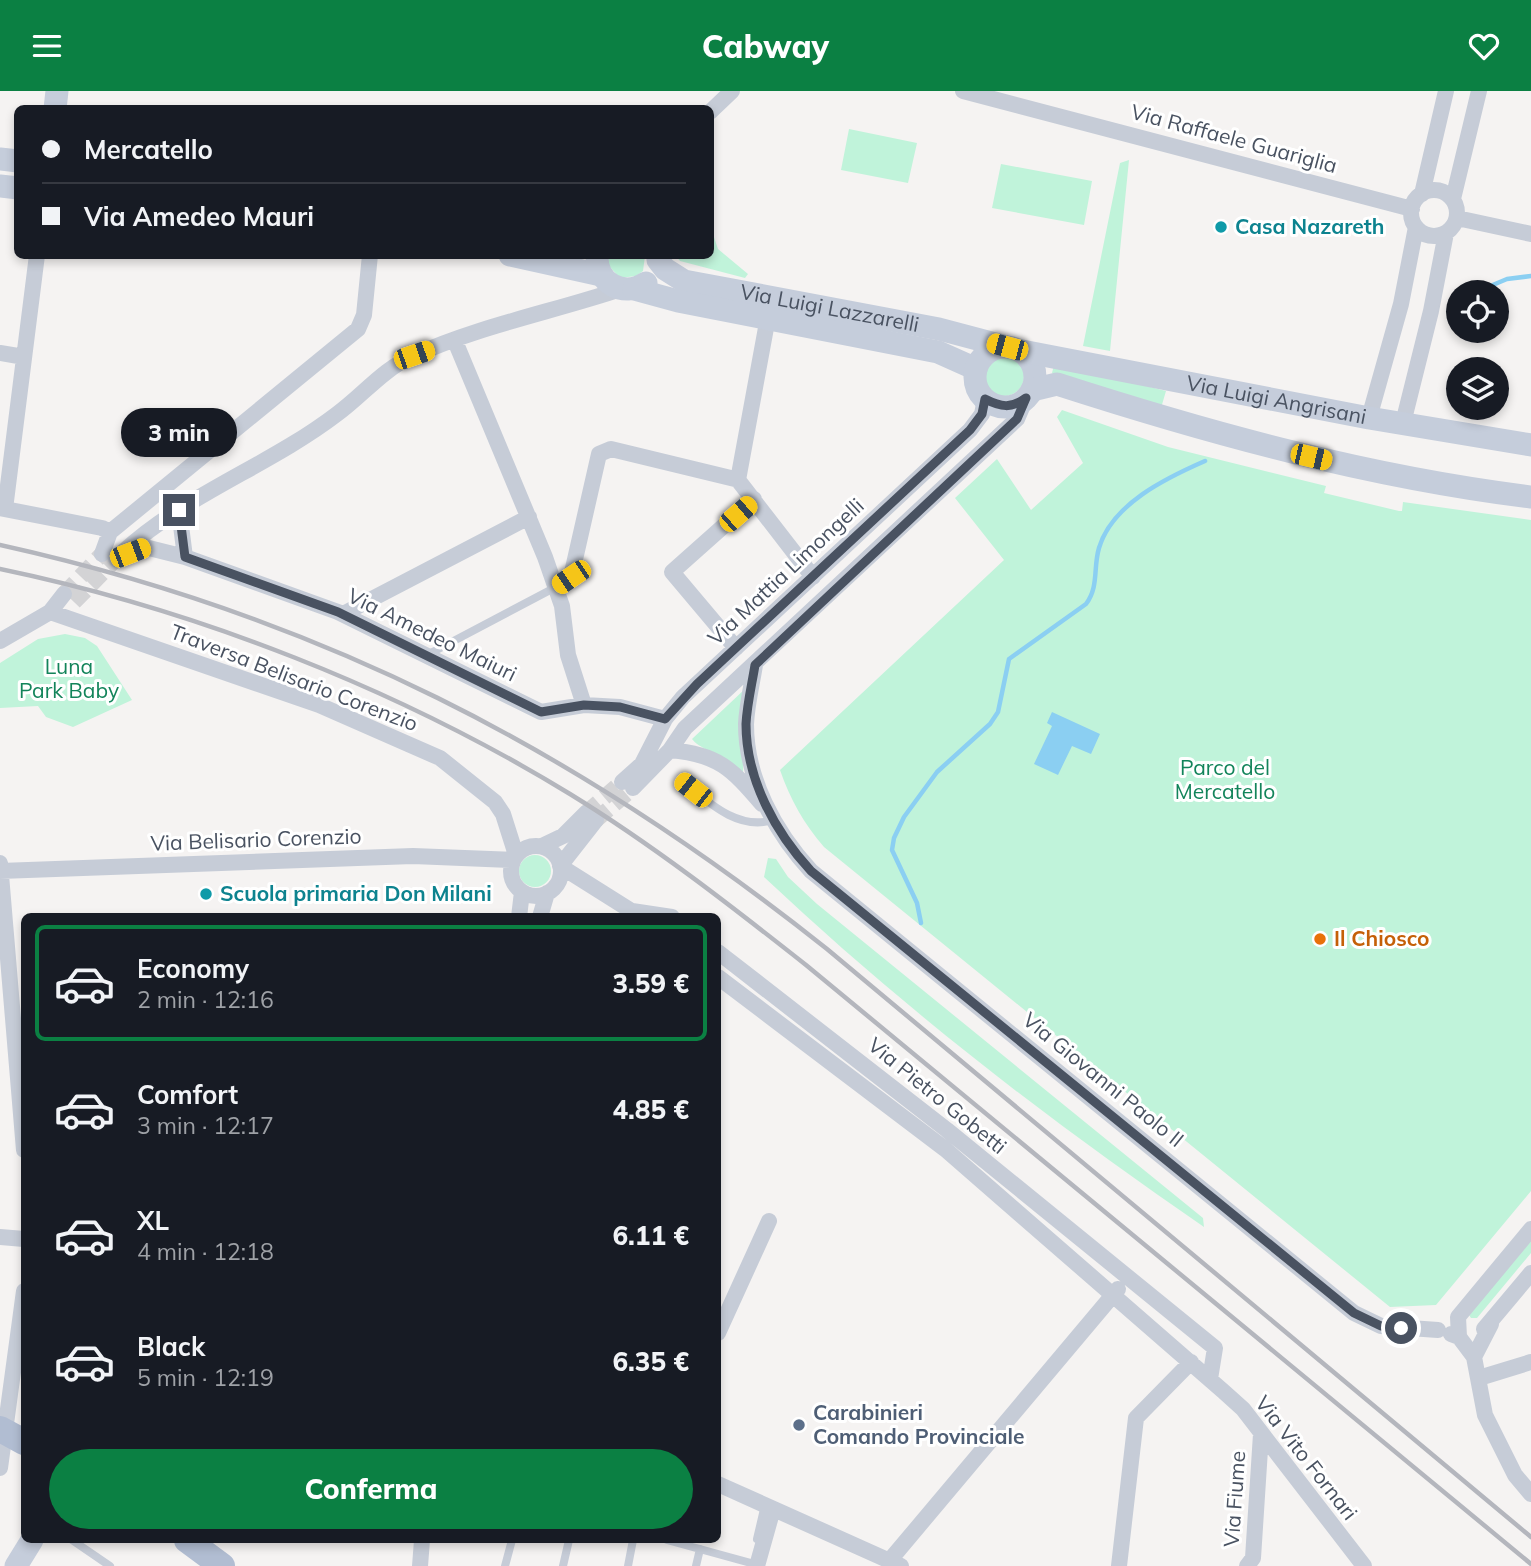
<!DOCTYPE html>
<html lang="it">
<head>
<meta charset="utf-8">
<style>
  :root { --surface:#171b24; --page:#20242c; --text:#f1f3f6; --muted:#9ea1a6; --line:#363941; --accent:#0b8043 }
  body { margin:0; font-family:Mulish,sans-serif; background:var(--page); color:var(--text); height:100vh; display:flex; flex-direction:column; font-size:26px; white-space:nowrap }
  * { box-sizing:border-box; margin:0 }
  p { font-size:23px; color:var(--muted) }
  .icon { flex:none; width:38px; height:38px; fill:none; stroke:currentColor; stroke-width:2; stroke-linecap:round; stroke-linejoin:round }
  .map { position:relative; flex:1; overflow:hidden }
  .details { position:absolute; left:21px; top:822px; width:700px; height:630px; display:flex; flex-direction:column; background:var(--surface); border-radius:10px; box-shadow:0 4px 10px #0003 }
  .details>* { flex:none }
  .guide { position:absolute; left:14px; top:14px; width:700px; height:154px; border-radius:10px; box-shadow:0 4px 10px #0003; display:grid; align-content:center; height:154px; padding:0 28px; background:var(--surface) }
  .controls { position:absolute; left:1446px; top:189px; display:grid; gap:14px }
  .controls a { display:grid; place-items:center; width:63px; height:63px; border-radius:50%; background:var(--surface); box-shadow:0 4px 10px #0003; font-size:35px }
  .end { position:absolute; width:32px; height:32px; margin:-16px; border:9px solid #495261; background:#fff; box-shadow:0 0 0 4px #fff }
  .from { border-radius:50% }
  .bubble { position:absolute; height:49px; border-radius:24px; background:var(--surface); box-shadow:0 4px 10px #0003; font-size:23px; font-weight:800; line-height:49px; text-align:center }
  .car { position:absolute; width:21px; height:42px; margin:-21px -10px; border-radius:9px; box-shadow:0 0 5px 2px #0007; background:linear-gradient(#f5c518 24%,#345 0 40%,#f5c518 0 76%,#345 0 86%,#f5c518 0) }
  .guide b { display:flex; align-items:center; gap:24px; height:66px; font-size:26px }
  .guide b+b { border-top:2px solid var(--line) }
  .guide i { width:18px; height:18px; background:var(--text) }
  ul { padding:12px 0 0; list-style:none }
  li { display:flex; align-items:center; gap:21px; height:116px; margin:0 14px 10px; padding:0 14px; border:4px solid transparent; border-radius:10px }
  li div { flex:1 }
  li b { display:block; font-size:26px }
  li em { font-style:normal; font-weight:800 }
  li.selected { border-color:var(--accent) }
  li>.icon { width:63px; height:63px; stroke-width:1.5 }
  .primary-button { display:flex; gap:14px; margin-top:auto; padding:14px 28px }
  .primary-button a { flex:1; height:80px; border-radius:42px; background:var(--accent); color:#fff; font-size:28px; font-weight:800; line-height:80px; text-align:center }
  header { display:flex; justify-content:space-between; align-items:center; height:91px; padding:0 28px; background:var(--accent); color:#fff; font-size:32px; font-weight:800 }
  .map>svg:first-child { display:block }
</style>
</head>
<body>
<header><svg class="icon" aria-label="menu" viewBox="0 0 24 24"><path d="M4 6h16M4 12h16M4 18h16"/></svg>Cabway<svg class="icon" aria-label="heart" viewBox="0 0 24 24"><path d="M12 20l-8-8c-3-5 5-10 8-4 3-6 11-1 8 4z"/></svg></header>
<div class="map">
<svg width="1531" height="1475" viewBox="0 0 1531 1475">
  <rect width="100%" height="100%" fill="#f5f3f2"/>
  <path fill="#c0f3da" d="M849,38L917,52L908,92L841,79Z
    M1129,69L1110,260L1083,255L1120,72Z
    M1001,73L1092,90L1084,134L992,117Z
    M711,137L718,158L748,183L745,187L680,170L676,165L710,164Z
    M608,165H645L643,180L636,185L620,187L609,175Z
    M984 285a20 20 0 1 1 40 0a20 20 0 1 1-40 0Z
    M1059,273L1166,300L1161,317L1052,282L1054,274Z
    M1062,319L1168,356L1326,395L1324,402L1399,420H1402L1403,411L1531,429V1100L1436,1214L1390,1216L824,756C804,733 790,708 780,679L1004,469L955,407L997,368L1031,419L1083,372L1057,326Z
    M65,543L85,547L97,555L132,609L73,636L46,626L38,615L0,617V572L38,548Z
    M746,597L743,682C728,666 700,659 692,648Z
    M519 780a16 16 0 1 1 32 0a16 16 0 1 1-32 0Z
    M768,767L776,768L788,786L817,813L1203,1127L1204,1136C1049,1030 901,915 764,786Z
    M1531,1145V1162L1477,1227H1471L1469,1224Z"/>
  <path fill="#8bcff2" d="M1052,621L1100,643L1091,663L1072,655L1058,684L1034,673L1052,635L1047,632Z"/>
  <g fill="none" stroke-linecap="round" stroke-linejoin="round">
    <path stroke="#8bcff2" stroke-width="4.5" d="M1476,201L1507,188L1531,185
      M921,832L917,812L892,759L894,747L904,726L937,681L990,633L998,621L1009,568L1086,513C1099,496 1093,477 1099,457C1112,413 1166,387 1205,370"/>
    <path stroke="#d3d3d5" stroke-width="16" stroke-dasharray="16 8" stroke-linecap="butt" d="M64,503L102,463
      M74,511L116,468
      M586,722L622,691
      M596,729L633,697"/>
    <path stroke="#c6ccd7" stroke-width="8" d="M427,564L556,496
      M682,690C708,711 738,740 773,729
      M757,1448L765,1414
      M72,1449L110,1475
      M667,1449L751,1472
      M505,1475L512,1449
      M563,1475L569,1449
      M628,1475L633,1449
      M696,1475L700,1458"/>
    <path stroke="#c6ccd7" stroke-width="16" d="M963,0L1412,118
      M710,21L732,0
      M1411 122a23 23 0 1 1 46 0a23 23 0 1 1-46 0Z
      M1422,103L1446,0
      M1453,108L1479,0
      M1457,127L1531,143
      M768,226L738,389L813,486
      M455,250L545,466L562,515L568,564L584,614
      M0,262L24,266
      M1369,327L1401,213L1416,136
      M1403,332L1431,220L1446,142
      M0,417L102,437L110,441L102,463
      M5,418L37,164
      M179,419L185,466
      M110,441L358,238L364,224L370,164
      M123,461C186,403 269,375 337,323C363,304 383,278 413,265C479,235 552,221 621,198
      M116,468L145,456L185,466L338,521L541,621L584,614L620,616L665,628
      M556,496L571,486L599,363L611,358L739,389
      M50,521L319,614L440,667L495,711L503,723L516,764
      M343,523L529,426
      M0,550L50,521L64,503
      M736,557L672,481L754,408
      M755,574C752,593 747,613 746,633C746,688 775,741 811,780L1354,1222L1381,1235L1438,1239
      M670,659C718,663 732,678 762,713
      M622,691L642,673L665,628L683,606L970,339L982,323L985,308
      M633,697L670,659L685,637L1017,328L1026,307
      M596,729L560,775L641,826
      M542,755L563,745L586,722
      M511 780a25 25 0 1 1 50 0a25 25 0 1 1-50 0Z
      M0,772L24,1059
      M0,780L413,765L513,769
      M632,820L672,826
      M519,826L522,801
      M540,826L547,802
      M718,861L947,1039L1215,1257L1210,1288
      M718,886L945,1058L1223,1300L1243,1318L1364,1475
      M0,1146L24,1148
      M1484,1238L1531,1182
      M718,1242L769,1130
      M1451,1243L1459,1246L1474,1266L1491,1233
      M1459,1246L1458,1226L1531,1138
      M1474,1266L1485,1324L1515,1384L1531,1403
      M1479,1287L1531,1271
      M0,1377L24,1200
      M718,1393L901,1475
      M890,1469L1118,1198
      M420,1475L422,1449
      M757,1475L773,1418
      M1119,1475L1136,1327L1191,1271
      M1247,1475L1253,1467L1261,1343"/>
    <g stroke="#c5cddb" stroke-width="23">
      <path d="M55,18L57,0"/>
      <path d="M0,68L18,70"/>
      <path d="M0,95L18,97"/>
      <path d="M510,164L601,184"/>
      <path d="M597,164C596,192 623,207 646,192"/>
      <path id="s1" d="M658,169L665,178L684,190L939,238L1007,256"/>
      <path d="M634,198L678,210L938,261L976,278"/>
      <circle cx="1005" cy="286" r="30"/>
      <path id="s2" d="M1022,260L1369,327L1531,354"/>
      <path d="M1032,299L1057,293C1212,343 1369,386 1531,406"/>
      <path d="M16,1475L32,1449"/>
    </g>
    <path stroke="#b1bdd2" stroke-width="26" d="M0,1338L24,1351
      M187,1449L222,1475"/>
    <path stroke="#b4b6bd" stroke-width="4.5" d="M0,454C316,524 575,657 827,858L1531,1446
      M0,478C197,519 398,598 570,703C653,754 730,814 806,874L1531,1473"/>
  </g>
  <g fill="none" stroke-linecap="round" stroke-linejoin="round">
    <path stroke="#495261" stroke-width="9" d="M179,419L185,466L338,521L541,621L584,614L620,616L665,628L697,593L970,339L982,323L985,308C1001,316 1011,318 1026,307L1017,328L755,574C752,593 747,613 746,633C746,688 775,741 811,780L1354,1222L1381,1235L1401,1237"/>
  </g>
  <g fill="#0f9aa8" stroke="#fff" stroke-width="2.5">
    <circle cx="1221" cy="136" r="7"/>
    <circle cx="206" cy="803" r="7"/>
  </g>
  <circle fill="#e8710a" stroke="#fff" stroke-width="2.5" cx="1320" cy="848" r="7"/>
  <circle fill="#5c6f8a" stroke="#fff" stroke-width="2.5" cx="799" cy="1334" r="7"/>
  <g text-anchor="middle" stroke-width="6" stroke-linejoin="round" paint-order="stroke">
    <g font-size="21" fill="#495261" stroke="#fff">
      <text transform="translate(1234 48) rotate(15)" y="7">Via Raffaele Guariglia</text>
      <text dy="7" stroke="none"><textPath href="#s1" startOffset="182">Via Luigi Lazzarelli</textPath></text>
      <text dy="7" stroke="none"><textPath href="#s2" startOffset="259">Via Luigi Angrisani</textPath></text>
      <text transform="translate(786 481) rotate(-43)" y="7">Via Mattia Limongelli</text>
      <text transform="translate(432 544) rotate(26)" y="7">Via Amedeo Maiuri</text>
      <text transform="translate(294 587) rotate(21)" y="7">Traversa Belisario Corenzio</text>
      <text transform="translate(256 749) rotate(-2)" y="7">Via Belisario Corenzio</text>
      <text transform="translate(1103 989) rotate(39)" y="7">Via Giovanni Paolo II</text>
      <text transform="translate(937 1005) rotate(39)" y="7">Via Pietro Gobetti</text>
      <text transform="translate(1306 1367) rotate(52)" y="7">Via Vito Fornari</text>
      <text transform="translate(1235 1408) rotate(-86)" y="7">Via Fiume</text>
    </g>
    <g font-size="21" font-weight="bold" fill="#0d838f" stroke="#fff" text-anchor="start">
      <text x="1235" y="143">Casa Nazareth</text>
      <text x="220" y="810">Scuola primaria Don Milani</text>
    </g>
    <g font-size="21" fill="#12845a" stroke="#fff">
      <text x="69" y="583">Luna<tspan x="69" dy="24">Park Baby</tspan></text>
      <text x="1225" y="684">Parco del<tspan x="1225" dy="24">Mercatello</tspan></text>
    </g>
    <g font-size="21" font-weight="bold" fill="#c56008" stroke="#fff" text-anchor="start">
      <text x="1334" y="855">Il Chiosco</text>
    </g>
    <g font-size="21" font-weight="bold" fill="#4e5e75" stroke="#fff" text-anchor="start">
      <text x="813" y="1329">Carabinieri<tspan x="813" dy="24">Comando Provinciale</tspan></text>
    </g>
  </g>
</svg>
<div class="controls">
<a><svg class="icon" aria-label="locate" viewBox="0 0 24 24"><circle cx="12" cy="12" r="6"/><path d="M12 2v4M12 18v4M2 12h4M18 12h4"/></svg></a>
<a><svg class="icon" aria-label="layers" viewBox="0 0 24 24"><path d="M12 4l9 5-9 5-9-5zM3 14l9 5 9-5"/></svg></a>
</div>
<i class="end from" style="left:1401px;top:1237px"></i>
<i class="end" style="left:179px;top:419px"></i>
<div class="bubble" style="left:121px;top:317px;width:116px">3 min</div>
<i class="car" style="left:1007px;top:256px;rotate:285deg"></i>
<i class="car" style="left:414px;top:264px;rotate:71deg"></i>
<i class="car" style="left:1311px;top:366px;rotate:103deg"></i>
<i class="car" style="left:738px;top:423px;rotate:49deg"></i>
<i class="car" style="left:130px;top:462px;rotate:69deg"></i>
<i class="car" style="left:571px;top:486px;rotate:236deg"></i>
<i class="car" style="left:693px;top:699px;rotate:308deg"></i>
<div class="guide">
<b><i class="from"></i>Mercatello</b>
<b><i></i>Via Amedeo Mauri</b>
</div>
<section class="details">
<ul>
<li class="selected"><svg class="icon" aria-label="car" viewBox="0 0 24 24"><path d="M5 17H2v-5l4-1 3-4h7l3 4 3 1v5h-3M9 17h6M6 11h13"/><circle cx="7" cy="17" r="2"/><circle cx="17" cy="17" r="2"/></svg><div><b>Economy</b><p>2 min · 12:16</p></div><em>3.59 €</em></li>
<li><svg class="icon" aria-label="car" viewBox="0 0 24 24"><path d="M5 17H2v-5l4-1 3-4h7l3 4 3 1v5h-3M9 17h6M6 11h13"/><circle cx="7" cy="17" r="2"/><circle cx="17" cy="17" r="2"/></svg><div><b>Comfort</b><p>3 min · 12:17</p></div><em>4.85 €</em></li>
<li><svg class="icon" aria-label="car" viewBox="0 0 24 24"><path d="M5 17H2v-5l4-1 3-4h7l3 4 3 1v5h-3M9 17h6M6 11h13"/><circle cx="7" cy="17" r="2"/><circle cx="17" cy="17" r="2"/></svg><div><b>XL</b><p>4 min · 12:18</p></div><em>6.11 €</em></li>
<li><svg class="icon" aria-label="car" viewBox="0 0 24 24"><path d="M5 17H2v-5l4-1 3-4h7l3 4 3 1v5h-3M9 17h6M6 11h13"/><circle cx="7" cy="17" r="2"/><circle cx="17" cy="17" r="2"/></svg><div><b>Black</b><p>5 min · 12:19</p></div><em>6.35 €</em></li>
</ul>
<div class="primary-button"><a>Conferma</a></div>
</section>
</div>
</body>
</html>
